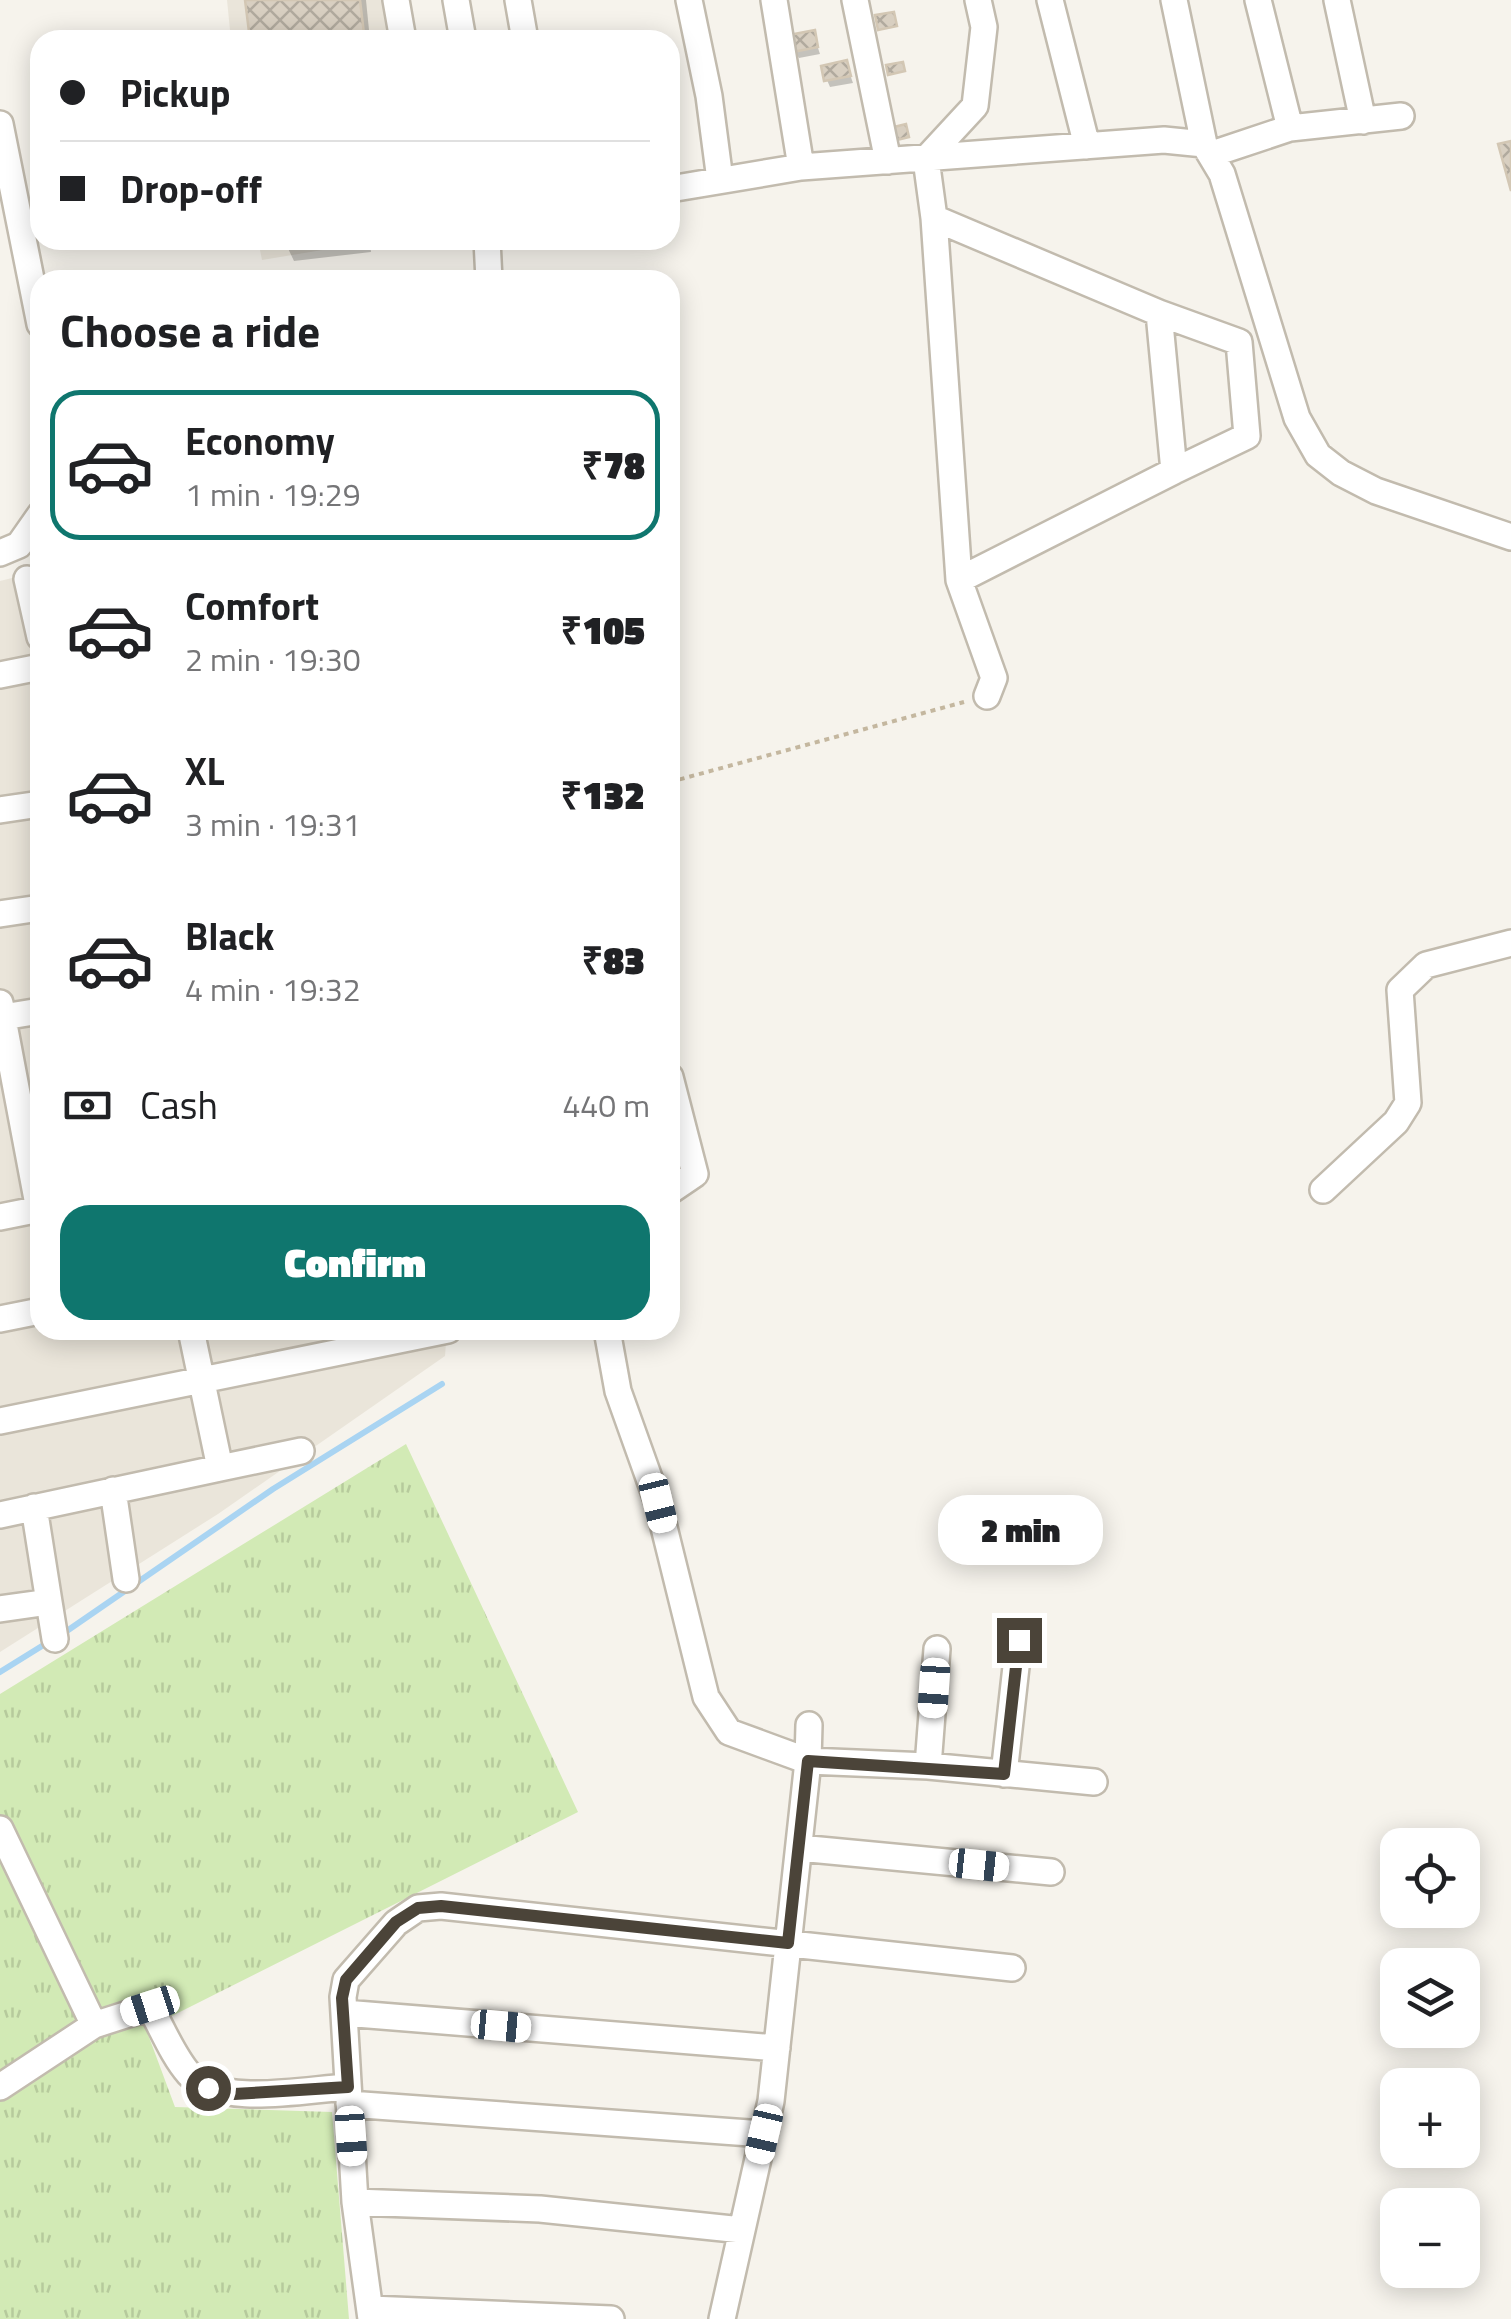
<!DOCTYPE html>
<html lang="en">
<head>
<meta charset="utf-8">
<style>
  :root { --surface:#fff; --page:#f2f2f2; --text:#202124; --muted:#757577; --line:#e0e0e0; --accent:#0f766e }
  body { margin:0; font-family:"Titillium Web",sans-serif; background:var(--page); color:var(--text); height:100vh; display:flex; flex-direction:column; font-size:38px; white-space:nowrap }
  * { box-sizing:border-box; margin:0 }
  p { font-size:32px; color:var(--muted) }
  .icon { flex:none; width:55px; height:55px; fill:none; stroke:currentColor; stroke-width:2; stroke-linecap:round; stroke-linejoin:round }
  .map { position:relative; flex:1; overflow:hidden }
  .sheet { position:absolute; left:30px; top:270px; width:650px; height:1070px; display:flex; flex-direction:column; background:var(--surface); border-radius:30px; box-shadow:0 5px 25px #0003 }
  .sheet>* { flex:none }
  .top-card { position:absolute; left:30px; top:30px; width:650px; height:220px; border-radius:30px; box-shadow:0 5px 25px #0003; display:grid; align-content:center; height:220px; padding:0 30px; background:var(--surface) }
  .tools { position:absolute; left:1380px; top:1828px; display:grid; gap:20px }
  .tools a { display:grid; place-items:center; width:100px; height:100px; border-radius:20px; background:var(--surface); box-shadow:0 5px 25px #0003; font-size:50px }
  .end { position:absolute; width:45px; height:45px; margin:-22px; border:12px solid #4b4439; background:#fff; box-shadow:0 0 0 5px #fff }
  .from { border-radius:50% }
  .bubble { position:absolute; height:70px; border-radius:30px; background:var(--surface); box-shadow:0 5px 25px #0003; font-size:32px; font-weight:800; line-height:70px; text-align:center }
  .car { position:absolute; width:30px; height:60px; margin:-30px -15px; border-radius:12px; box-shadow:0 0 8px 2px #0007; background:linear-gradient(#fff 24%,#345 0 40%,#fff 0 76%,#345 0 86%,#fff 0) }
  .top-card b { display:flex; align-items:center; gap:35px; height:95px; font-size:38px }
  .top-card b+b { border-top:2px solid var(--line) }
  .top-card i { width:25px; height:25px; background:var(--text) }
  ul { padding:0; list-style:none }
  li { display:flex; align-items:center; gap:30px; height:150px; margin:0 20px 15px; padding:0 10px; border:5px solid transparent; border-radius:30px }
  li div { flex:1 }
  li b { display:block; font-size:38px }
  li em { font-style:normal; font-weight:800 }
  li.on { border-color:var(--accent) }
  li>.icon { width:90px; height:90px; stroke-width:1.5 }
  h2 { padding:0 30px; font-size:45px; line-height:120px }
  .pay { display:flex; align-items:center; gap:25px; height:110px; padding:0 30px; font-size:38px }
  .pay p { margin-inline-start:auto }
  .action { display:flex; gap:20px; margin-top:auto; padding:20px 30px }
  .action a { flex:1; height:115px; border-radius:30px; background:var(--accent); color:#fff; font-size:40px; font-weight:800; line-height:115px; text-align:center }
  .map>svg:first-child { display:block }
</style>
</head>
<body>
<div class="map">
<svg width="1511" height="2319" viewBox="0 0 1511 2319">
  <defs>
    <pattern id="grass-tufts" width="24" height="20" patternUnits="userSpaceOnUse" patternTransform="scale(2.5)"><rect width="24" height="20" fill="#d2eab5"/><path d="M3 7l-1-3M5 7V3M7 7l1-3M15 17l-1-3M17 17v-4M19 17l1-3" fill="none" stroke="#b6ca9c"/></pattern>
    <pattern id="building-cross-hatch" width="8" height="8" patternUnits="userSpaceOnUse" patternTransform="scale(2.5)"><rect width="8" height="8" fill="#d8cfc1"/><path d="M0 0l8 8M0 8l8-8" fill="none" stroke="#b1aa9e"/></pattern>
  </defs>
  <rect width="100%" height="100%" fill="#f6f3ec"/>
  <path fill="#eae5da" d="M227,0H385L393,40H231Z
    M258,240H383L262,260Z
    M40,571V1330H447L445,1356L218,1514L0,1652V581Z"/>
  <path fill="url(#grass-tufts)" d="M406,1444L578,1812L146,2029L175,2107L332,2112L349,2319H0V1694Z"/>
  <path fill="#0003" d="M248,0H366L370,40H253Z
    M813,33L820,54L799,58L795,52Z
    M846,63L853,83L830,87L827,80Z
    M284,240H370L371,252L294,261Z"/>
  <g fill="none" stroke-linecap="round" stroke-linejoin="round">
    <path stroke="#a9d4f2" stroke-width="6" d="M61,1635L273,1489L442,1384
      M0,1672L50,1641"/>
  </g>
  <path fill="url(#building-cross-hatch)" stroke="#d3c7b4" stroke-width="2.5" d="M245,0H360L364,34L316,40H250Z
    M894,12L897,26L878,30L875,15Z
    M815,30L818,47L793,52L789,35Z
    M847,60L851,76L824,81L821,66Z
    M903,62L905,71L888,75L886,65Z
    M906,124L909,137L897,140L894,127Z
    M1511,141V191L1498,144Z
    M282,240H340L282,247Z"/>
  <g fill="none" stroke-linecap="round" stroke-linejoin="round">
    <g stroke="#c2bbae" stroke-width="30">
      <path id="minor" d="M396,0L403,40
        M456,0L463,40
        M518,0L525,40
        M689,0L709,96L720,180
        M774,0L801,167
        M855,0L888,161
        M978,0L984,27L975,106L926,159L934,218L959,580L994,678L987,696
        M1050,0L1087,146
        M1174,0L1204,144
        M1258,0L1290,128
        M1337,0L1363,121
        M0,124L40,324
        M1212,154L1290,128L1401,116
        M670,189L801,167L1164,140L1204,144L1222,174L1297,418L1318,455L1341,473L1376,491L1511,537
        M934,218L1159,313L1174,471L959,580
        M487,240L489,280
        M1159,313L1239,342L1247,436L1174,471
        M0,553L19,545L40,515
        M27,579L40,637
        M0,675L40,667
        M0,810L40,804
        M0,914L40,908
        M0,1003L39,1210
        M3,1017L40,1011
        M670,1077L695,1174L670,1191
        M1323,1190L1396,1122L1408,1103L1400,990L1426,965L1511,943
        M0,1217L40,1209
        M0,1319L40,1311
        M607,1330L618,1391L658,1503L706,1697L729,1732L808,1761L771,2101L722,2319
        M0,1421L448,1330
        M220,1468L301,1451
        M113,1490L126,1579
        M0,1515L220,1468L191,1330
        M49,1602L55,1639
        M0,1609L49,1602L34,1507
        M809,1725L808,1761L928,1766L1094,1782
        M928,1766L937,1649
        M1004,1774L1019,1640
        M0,1829L94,2025
        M799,1848L1051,1872
        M344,2013L777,2048
        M0,2087L94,2025L150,2007C162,2028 173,2056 189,2074C220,2108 306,2089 348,2087
        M349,2104L764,2134
        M355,2202L540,2209L742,2230
        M370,2309L611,2319
        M371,2319L355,2202L343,1997L346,1980L396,1923L418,1908L441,1906L1012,1968"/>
    </g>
    <path stroke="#c4b79f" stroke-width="4" stroke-dasharray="5 5" stroke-linecap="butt" d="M670,782L964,702"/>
    <use href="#minor" stroke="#fff" stroke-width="25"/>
  </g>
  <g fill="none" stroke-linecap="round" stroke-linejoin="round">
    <path stroke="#4b4439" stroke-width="12" d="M208,2088L234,2094L348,2087L342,1998L346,1980L396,1922L418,1908L441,1906L788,1943L808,1761L1004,1774L1019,1640"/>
  </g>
</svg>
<div class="tools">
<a><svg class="icon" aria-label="locate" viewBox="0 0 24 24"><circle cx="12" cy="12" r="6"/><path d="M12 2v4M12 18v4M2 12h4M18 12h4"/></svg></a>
<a><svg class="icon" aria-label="layers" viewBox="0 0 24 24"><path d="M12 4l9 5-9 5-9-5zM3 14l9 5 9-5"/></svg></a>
<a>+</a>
<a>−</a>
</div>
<i class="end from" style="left:208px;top:2088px"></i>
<i class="end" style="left:1019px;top:1640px"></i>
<div class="bubble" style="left:938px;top:1495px;width:165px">2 min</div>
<i class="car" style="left:658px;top:1503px;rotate:166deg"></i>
<i class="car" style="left:934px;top:1688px;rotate:184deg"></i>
<i class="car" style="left:979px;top:1865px;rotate:96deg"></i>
<i class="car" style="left:150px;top:2006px;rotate:252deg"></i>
<i class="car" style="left:501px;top:2026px;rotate:95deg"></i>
<i class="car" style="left:764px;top:2134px;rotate:193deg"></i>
<i class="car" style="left:351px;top:2136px;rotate:176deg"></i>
<div class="top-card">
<b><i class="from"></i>Pickup</b>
<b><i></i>Drop-off</b>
</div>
<section class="sheet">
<h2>Choose a ride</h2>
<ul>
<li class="on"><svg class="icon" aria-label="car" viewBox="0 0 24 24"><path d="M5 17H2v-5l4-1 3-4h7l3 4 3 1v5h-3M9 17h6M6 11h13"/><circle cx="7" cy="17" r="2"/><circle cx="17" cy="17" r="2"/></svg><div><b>Economy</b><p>1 min · 19:29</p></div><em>₹78</em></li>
<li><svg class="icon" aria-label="car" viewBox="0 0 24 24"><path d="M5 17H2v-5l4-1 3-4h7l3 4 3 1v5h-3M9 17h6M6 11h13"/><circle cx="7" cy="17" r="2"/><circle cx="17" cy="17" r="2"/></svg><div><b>Comfort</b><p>2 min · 19:30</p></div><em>₹105</em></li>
<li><svg class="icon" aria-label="car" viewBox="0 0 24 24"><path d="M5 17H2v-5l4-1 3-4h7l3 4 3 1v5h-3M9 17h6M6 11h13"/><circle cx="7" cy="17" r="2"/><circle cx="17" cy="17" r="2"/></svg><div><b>XL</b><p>3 min · 19:31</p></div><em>₹132</em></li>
<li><svg class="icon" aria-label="car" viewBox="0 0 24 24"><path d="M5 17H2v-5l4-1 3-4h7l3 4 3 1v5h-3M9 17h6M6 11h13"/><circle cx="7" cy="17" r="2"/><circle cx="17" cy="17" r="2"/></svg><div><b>Black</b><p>4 min · 19:32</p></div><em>₹83</em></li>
</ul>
<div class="pay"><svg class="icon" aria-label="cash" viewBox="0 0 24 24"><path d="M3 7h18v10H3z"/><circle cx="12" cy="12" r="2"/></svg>Cash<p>440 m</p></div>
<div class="action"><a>Confirm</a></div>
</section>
</div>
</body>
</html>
